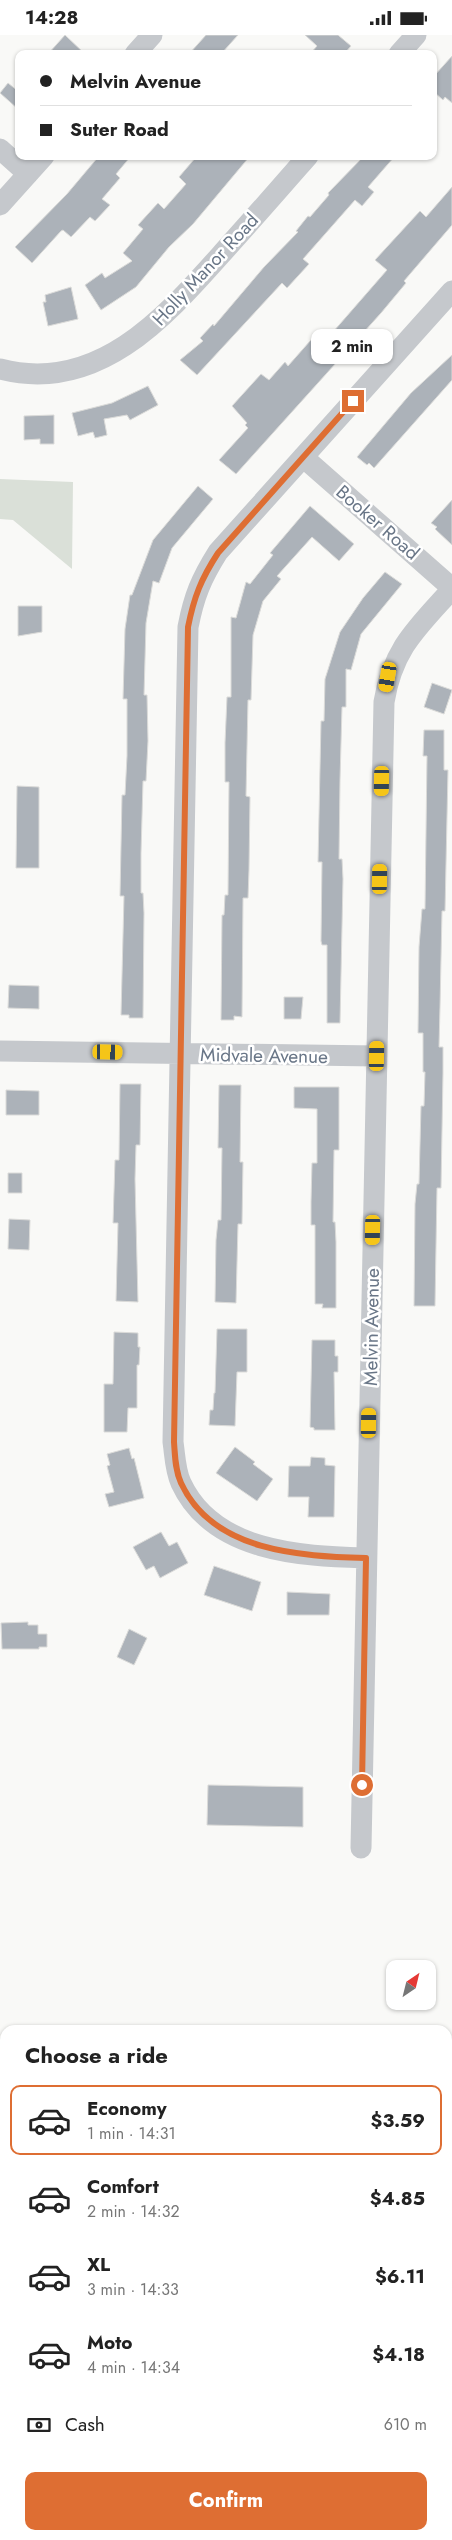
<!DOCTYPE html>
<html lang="en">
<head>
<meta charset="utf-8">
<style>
  :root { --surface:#fff; --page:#f2f2f2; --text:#222; --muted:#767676; --line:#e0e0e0; --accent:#de6e33 }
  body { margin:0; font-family:Jost,sans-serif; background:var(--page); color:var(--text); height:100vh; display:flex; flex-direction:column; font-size:19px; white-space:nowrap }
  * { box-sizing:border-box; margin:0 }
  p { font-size:16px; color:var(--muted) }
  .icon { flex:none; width:28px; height:28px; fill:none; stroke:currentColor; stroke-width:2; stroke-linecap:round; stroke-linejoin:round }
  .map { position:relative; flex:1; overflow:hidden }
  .panel { position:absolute; left:0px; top:1990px; width:452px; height:515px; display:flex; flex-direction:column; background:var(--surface); border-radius:15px 15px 0 0; box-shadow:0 1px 4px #0004 }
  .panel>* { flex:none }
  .top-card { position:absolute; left:15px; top:15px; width:422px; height:110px; border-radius:10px; box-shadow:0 1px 4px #0004; display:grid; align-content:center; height:110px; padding:0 25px; background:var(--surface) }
  .needle { width:32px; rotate:35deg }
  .controls { position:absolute; left:386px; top:1925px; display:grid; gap:10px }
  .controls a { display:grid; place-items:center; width:50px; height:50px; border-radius:10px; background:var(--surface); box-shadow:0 1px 4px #0004; font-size:25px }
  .end { position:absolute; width:22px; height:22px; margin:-11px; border:6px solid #de6e33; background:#fff; box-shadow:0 0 0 2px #fff }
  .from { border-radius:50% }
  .bubble { position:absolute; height:35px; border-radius:10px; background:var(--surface); box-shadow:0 1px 4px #0004; font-size:16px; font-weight:700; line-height:35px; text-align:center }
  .car { position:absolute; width:15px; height:30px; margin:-15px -8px; border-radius:6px; box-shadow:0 0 4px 1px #0007; background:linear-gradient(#f5c518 24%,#345 0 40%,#f5c518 0 76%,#345 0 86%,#f5c518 0) }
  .top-card b { display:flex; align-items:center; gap:18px; height:48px; font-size:19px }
  .top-card b+b { border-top:1px solid var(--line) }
  .top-card i { width:12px; height:12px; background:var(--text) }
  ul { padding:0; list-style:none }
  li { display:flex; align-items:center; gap:15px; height:70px; margin:0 10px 8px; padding:0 15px; border:2px solid transparent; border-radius:10px }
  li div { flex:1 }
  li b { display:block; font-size:19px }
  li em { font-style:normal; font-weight:700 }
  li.active { border-color:var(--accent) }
  li>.icon { width:45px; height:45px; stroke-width:1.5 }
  h2 { padding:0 25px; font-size:22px; line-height:60px }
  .pay { display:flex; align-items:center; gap:12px; height:55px; padding:0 25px; font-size:19px }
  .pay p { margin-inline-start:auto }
  .action { display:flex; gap:10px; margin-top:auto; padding:10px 25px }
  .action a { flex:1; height:58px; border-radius:10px; background:var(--accent); color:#fff; font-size:20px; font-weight:700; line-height:58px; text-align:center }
  .status { display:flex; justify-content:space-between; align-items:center; height:35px; padding:0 25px; background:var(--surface); direction:ltr }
  .status svg { height:14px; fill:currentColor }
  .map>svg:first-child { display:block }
</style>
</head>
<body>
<div class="status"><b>14:28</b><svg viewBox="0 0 49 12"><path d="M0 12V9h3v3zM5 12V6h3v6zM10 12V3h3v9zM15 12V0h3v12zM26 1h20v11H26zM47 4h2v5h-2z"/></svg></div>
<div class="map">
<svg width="452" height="2505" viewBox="0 0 452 2505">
  <rect width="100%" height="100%" fill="#f9f9f7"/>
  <path fill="#dae0d8" d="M0,444L73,447L72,534L13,485L0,484Z"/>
  <path fill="#acb2b9" stroke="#dbdbd9" d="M65,0L85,19H48Z
    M206,0H238L221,19H189Z
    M305,0H338L351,11L344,19H310L317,11Z
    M452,21V68L445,62L443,65L434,57V41Z
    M8,48L19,57V75L0,58Z
    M99,121H131L116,139L120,143L102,164L110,170L95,186L90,182L71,202L63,195L61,196L32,228L15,212L67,159Z
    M197,121H250L193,189L169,212L136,252L101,275L85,250L102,238L105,243L132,226L123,218L143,194L138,190L158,168L164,174L186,149L179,142Z
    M364,121H395L368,152L374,157L362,171L355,165L303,224L309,229L287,253L282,248L197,340L180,325L203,306L200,303L213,289L214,291L264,232L298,197L296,196L308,181L310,182L329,160L328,158Z
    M452,152V190L404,246L406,248L381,278L236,439L219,425L248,393L245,390L247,388L232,371L261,339L269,345L285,327L288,331L318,297L326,305L387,235L375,225L420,176L426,182Z
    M71,252L78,284L48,291L43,267H46L45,260Z
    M452,320V345L374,433L369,428L367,430L357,422L411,358Z
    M148,351L158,370L130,385L127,380L104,384L107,400L95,403L93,397L78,401L72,378L112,368Z
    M54,380V409H40V404L24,405V381Z
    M198,451L213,464L172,513L159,548L153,546L146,588L144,660H147L148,706L146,746H143L141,818V858H143L144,878L143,983H129V980H121L124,861H120L122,760H125L127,721V664H123L125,594L130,560H132L153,505Z
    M452,465V510L435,494L437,492L431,488Z
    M310,471L354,509L339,526L312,502L277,541L281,544L263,566L253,600L251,665H248L246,761L250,762L249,835L248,863H243L242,982L234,981V985H221L222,880H224L225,860H228L229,747H225V708L227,662H231V582L236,583L246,547L250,549L273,520L270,518Z
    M385,537L402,549L361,599L351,635L346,634V672H342L340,745L339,824H342L343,844L340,988H327V910H322L321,906L322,827H318L321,686H324L325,644L340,597L363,563Z
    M18,571H42V597L18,601Z
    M432,648L452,655L444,679L424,672Z
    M424,695H444V735H448L445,876H442L440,972L439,1012H443V1038L441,1153H437L435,1271H414L415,1169L417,1149H419L421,1071H424L425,1037H423V998H418L419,912L422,874H425L427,721H423Z
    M17,751L39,752V833H16Z
    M9,950L39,951V974L8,973Z
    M284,962H303L301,984H284Z
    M120,1049H141L140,1110H136L135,1144L138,1267L116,1266L118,1188H113L115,1125H119Z
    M219,1050H241L240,1127H243L242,1189H238L236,1268L215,1267L216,1205L218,1185H221L222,1113H218Z
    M294,1052H339V1115H334L333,1187H335L336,1207V1273H322L323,1269H315V1190H311V1167L312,1128H317V1074L294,1073Z
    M6,1055L39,1056V1080H6Z
    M8,1138H22V1158H8Z
    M9,1184L30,1185L29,1215L8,1214Z
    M217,1294H247V1337H237L235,1391L209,1390L210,1375H213L214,1358H215Z
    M114,1297L138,1298V1312H140L139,1330H137V1373H128L127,1397H104V1349H113Z
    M312,1305H335V1321H338V1337H334L335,1395H314V1393L310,1392Z
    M235,1412L255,1427L253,1429L273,1444L257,1466L216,1438Z
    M129,1413L132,1424L134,1423L144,1463L109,1472L105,1459L114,1457L107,1431L110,1430L107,1419Z
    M311,1422L325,1423V1430L335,1431L334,1482H308L309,1462H288L289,1431H310Z
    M161,1497L169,1511L177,1507L188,1528L160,1543L154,1531L146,1535L133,1512Z
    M214,1531L261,1547L252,1576L204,1560Z
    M287,1557L330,1559L329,1580H287Z
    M28,1587V1590H38V1599H47V1612H39V1614H2L1,1588Z
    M129,1594L147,1603L134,1630L117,1622Z
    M208,1750L303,1752V1792L207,1790Z"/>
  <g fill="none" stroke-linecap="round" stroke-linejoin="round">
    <g stroke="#b7bbc1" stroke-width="29">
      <path id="secondary" d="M0,2178L5,2180
        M448,2337L452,2339"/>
    </g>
    <path stroke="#c5c8cc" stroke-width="21" d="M135,19L152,0
      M399,19L416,0
      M0,114L28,139
      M0,170L44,121
      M0,334C99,360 167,280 225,215C253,184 280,153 308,121
      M303,422L452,553
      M0,1016L377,1021
      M365,1523C300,1521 213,1517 181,1448C175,1435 175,1420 173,1407L188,592C194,561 201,544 218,517L452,256
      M361,1813L384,667C393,613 417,593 452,554
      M354,2505V2500"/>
    <use href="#secondary" stroke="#fff" stroke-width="28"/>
  </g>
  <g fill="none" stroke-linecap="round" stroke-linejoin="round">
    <path stroke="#de6e33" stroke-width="6" d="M353,366L218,518C201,544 194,562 188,592L174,1407C175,1420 175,1435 181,1448C213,1517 300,1521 366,1523L362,1750"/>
  </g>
  <g text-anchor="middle" stroke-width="5" stroke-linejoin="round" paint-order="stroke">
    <g font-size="19" fill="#697687" stroke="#fff">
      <text transform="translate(205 234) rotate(-47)" y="7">Holly Manor Road</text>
      <text transform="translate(378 487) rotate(41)" y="7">Booker Road</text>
      <text transform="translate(264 1020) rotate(1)" y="7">Midvale Avenue</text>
      <text transform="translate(371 1292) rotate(-89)" y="7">Melvin Avenue</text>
    </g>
  </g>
</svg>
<div class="controls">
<a><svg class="needle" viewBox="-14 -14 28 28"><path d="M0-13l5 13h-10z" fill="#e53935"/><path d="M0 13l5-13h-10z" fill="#767676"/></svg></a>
</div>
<i class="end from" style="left:362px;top:1750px"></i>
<i class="end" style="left:353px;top:366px"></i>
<div class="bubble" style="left:311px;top:294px;width:82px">2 min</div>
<i class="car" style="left:388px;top:642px;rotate:190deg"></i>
<i class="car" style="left:382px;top:746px;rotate:181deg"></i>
<i class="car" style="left:380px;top:844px;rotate:1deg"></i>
<i class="car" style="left:108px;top:1017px;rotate:91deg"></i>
<i class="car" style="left:377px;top:1021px;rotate:1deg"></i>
<i class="car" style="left:373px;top:1195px;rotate:181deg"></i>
<i class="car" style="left:369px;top:1388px;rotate:1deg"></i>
<div class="top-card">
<b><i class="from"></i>Melvin Avenue</b>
<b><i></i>Suter Road</b>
</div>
<section class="panel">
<h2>Choose a ride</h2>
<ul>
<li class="active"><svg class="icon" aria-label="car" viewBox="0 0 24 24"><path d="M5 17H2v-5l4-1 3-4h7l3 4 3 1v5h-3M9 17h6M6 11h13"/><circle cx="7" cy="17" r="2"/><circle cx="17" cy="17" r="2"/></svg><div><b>Economy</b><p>1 min · 14:31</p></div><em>$3.59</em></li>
<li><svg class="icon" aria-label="car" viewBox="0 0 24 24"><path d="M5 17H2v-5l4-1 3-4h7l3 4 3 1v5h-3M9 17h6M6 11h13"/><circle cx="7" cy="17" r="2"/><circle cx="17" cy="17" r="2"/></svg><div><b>Comfort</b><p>2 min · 14:32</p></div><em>$4.85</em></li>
<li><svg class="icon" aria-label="car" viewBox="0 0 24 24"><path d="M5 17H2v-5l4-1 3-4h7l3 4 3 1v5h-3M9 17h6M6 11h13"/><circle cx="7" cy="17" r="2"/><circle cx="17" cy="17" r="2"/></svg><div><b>XL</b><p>3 min · 14:33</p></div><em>$6.11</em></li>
<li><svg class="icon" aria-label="car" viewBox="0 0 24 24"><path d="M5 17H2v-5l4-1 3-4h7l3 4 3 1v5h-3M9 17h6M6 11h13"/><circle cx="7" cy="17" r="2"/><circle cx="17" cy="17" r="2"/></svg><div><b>Moto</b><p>4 min · 14:34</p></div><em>$4.18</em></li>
</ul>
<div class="pay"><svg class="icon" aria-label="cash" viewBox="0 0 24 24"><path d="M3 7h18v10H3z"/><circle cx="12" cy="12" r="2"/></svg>Cash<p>610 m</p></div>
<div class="action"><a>Confirm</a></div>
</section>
</div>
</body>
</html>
